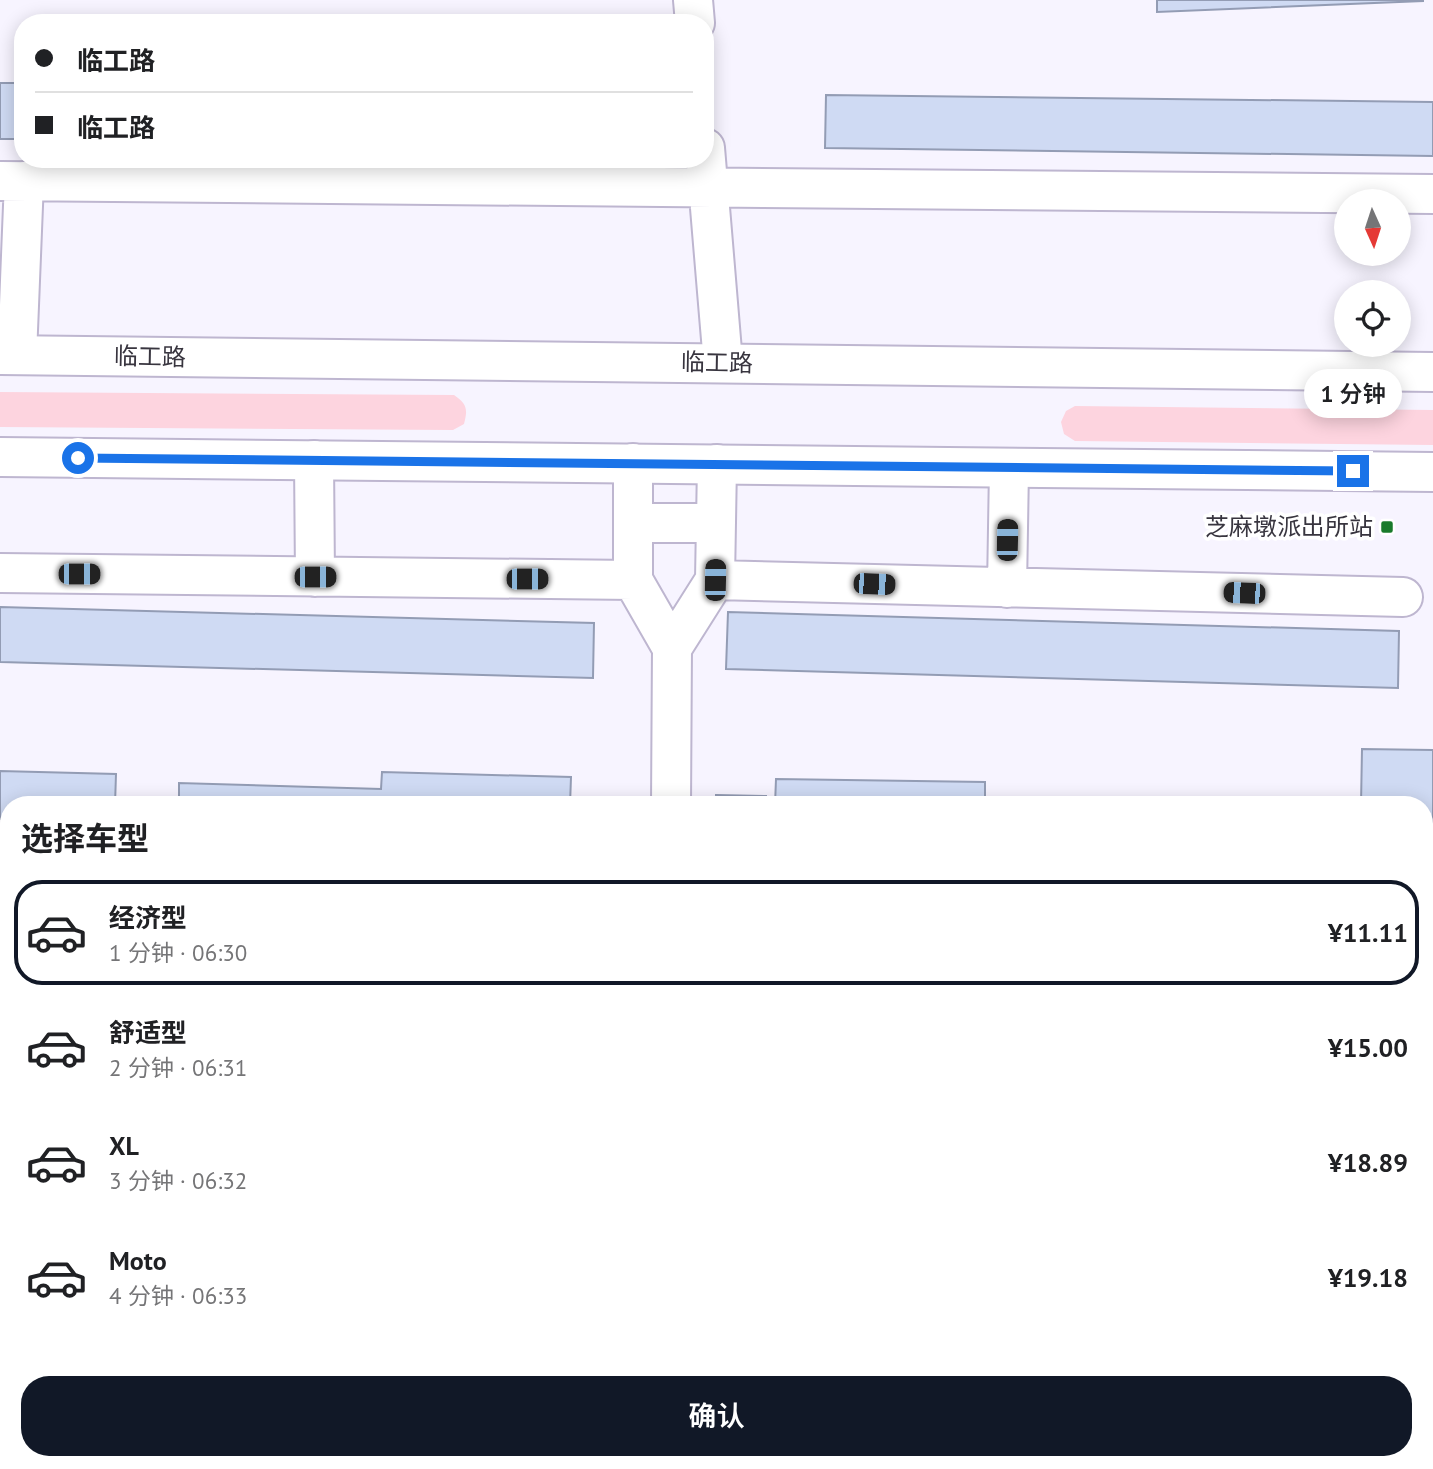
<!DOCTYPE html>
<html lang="zh">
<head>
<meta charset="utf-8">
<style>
  :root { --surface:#fff; --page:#f2f2f2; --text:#202124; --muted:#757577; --line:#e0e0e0; --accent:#111827 }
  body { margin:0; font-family:"PT Sans","Noto Sans SC",sans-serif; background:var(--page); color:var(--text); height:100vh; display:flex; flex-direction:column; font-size:26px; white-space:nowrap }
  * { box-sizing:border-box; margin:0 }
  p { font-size:23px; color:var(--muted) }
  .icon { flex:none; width:38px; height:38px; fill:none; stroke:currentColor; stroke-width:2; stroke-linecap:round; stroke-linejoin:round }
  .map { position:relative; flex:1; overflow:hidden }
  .side { position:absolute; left:0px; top:796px; width:1433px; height:674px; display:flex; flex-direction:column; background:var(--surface); border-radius:28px 28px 0 0; box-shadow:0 4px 18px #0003 }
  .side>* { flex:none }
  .top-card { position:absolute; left:14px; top:14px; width:700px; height:154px; border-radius:28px; box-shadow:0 4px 18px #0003; display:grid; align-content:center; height:154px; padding:0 21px; background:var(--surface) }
  .needle { width:46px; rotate:177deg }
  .buttons { position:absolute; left:1334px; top:189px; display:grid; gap:14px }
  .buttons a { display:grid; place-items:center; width:77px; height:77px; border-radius:50%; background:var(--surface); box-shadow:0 4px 18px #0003; font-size:35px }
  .end { position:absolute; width:32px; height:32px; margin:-16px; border:9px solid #1a73e8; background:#fff; box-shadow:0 0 0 4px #fff }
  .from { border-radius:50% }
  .bubble { position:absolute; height:49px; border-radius:24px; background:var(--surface); box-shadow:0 4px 18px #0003; font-size:23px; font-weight:600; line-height:49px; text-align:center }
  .car { position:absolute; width:21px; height:42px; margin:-21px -10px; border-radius:9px; box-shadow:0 0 5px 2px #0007; background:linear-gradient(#222 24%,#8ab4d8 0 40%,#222 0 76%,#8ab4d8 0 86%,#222 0) }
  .top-card b { display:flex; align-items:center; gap:24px; height:66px; font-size:26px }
  .top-card b+b { border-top:2px solid var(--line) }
  .top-card i { width:18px; height:18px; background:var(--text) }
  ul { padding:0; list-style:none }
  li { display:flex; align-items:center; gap:21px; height:105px; margin:0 14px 10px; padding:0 7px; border:4px solid transparent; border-radius:28px }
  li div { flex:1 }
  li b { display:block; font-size:26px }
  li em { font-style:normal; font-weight:600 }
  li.selected { border-color:var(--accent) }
  li>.icon { width:63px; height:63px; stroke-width:1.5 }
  h2 { padding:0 21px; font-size:32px; line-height:84px }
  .cta { display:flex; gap:14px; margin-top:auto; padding:14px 21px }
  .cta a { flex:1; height:80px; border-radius:28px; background:var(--accent); color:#fff; font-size:28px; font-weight:600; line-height:80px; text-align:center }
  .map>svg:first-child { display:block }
</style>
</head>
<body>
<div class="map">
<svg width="1433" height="1469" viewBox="0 0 1433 1469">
  <rect width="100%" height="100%" fill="#f7f4ff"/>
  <path fill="#fdd4df" d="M0,392L454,395C467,404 468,409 464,424L453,430L0,427Z
    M1075,406L1433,410V445L1075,441L1064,434L1061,422L1066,411Z"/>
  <path fill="#cfdaf3" stroke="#939cb4" stroke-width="2" d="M1157,0H1423V1L1157,12Z
    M0,83H21L20,139H0Z
    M826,95L1433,102V156L825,148Z
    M0,607L594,623L593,678L0,662Z
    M728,612L1399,631L1398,688L726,669Z
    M1362,749L1433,750V881H1424V805H1361Z
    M0,771L116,774L115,805H9V819H0Z
    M382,772L571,777L570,805H179V783L381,789Z
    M776,779L985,782V805H775Z
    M716,795L766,796V805H716Z
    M1424,923H1433V980L1424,979Z
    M0,927H9V978L0,979Z
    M0,1119H9V1163H0Z
    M1424,1129H1433V1205H1424Z
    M0,1321H9V1374L0,1373Z
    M1424,1354H1433V1430H1424Z"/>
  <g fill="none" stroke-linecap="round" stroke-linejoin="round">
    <g stroke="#beb6d0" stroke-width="42">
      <path id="minor" d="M693,0L695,23
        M705,148L723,363
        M0,181L1433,194
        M17,355L24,181
        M314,460L315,577
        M633,463V580L672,648L715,580L717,464
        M633,523H716
        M0,573L633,580
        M715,580L1403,597
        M1007,588L1009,468
        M671,805L672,648"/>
    </g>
    <g stroke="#beb6d0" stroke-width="42">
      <path id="major" d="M0,355L1433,372
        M0,457L1433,472"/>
    </g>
    <use href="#minor" stroke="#fff" stroke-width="38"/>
    <use href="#major" stroke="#fff" stroke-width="38"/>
  </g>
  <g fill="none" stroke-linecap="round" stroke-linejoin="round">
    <path stroke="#1a73e8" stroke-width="9" d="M78,458L1353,471"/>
  </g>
  <rect fill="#197a2b" stroke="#fff" stroke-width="2.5" x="1380" y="520" width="14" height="14" rx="3.5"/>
  <g text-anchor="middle" stroke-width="7" stroke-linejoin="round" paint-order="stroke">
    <g font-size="24" fill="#38353f" stroke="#fff">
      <text transform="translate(150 357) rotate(1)" y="8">临工路</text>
      <text transform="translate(717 363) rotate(1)" y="8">临工路</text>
    </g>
    <g font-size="24" fill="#38353f" stroke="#fff" text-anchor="end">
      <text x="1373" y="535">芝麻墩派出所站</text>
    </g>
  </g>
</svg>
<div class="buttons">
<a><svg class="needle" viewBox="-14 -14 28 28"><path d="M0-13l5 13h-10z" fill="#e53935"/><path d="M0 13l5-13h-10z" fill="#757577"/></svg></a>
<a><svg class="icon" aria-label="locate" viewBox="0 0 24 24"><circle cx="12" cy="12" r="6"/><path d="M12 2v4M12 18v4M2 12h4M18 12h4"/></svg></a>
</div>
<i class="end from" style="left:78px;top:458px"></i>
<i class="end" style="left:1353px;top:471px"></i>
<div class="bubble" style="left:1304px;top:369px;width:98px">1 分钟</div>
<i class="car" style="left:1007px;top:540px;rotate:1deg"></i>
<i class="car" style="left:79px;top:574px;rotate:90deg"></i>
<i class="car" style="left:315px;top:577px;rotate:90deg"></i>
<i class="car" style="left:527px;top:579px;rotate:90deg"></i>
<i class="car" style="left:715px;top:580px;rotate:1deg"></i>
<i class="car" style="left:874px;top:584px;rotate:92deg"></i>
<i class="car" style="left:1244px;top:593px;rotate:272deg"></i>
<div class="top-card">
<b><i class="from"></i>临工路</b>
<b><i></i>临工路</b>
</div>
<section class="side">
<h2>选择车型</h2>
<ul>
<li class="selected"><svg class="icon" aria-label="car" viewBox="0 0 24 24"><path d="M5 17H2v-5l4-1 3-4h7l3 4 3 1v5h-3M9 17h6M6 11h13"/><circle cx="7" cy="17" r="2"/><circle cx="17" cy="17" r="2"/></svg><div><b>经济型</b><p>1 分钟 · 06:30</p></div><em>¥11.11</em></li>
<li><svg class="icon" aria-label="car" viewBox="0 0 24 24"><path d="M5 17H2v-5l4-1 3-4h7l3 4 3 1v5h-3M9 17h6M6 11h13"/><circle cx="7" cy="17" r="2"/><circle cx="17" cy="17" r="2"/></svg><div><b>舒适型</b><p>2 分钟 · 06:31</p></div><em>¥15.00</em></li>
<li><svg class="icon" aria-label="car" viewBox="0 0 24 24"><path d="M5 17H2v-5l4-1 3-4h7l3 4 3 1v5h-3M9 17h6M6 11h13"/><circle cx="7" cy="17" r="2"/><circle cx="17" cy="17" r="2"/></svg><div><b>XL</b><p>3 分钟 · 06:32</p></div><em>¥18.89</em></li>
<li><svg class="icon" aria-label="car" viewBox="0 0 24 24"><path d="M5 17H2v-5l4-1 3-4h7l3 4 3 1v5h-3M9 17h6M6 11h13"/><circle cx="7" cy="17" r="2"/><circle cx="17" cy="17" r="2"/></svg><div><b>Moto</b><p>4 分钟 · 06:33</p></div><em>¥19.18</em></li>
</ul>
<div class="cta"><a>确认</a></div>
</section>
</div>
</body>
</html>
